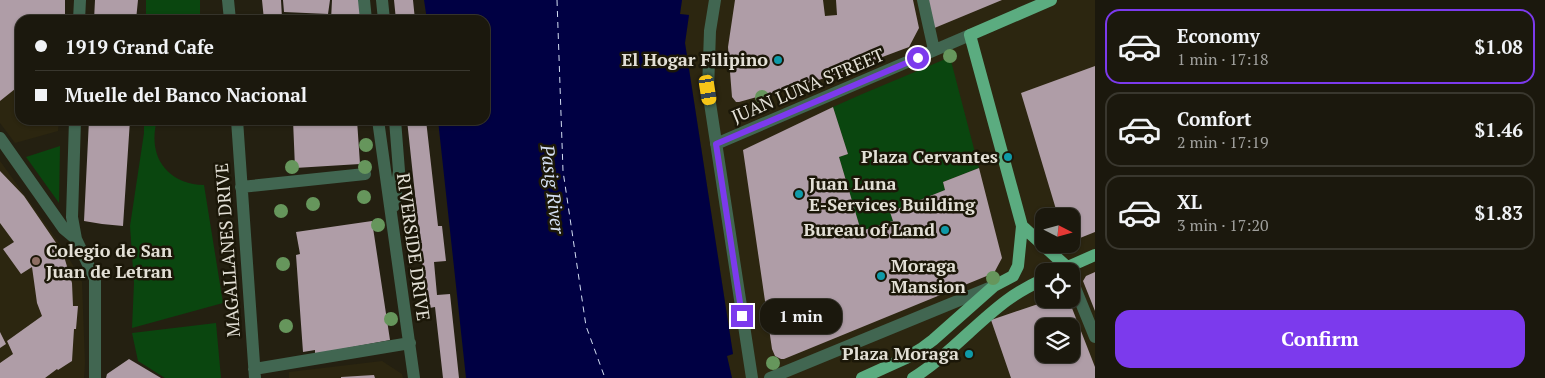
<!DOCTYPE html>
<html lang="en">
<head>
<meta charset="utf-8">
<style>
  :root { --surface:#1b180d; --page:#242116; --text:#f1f3f6; --muted:#a0a09d; --line:#39372e; --accent:#7c3aed }
  body { margin:0; font-family:"PT Serif",serif; background:var(--page); color:var(--text); height:100vh; display:flex; flex-direction:column; font-size:19px; white-space:nowrap }
  * { box-sizing:border-box; margin:0 }
  p { font-size:16px; color:var(--muted) }
  .icon { flex:none; width:28px; height:28px; fill:none; stroke:currentColor; stroke-width:2; stroke-linecap:round; stroke-linejoin:round }
  .map { position:relative; flex:1; overflow:hidden }
  .details { display:flex; flex-direction:column; background:var(--surface); width:450px }
  .details>* { flex:none }
  .banner { position:absolute; left:15px; top:15px; width:475px; height:110px; border-radius:15px; box-shadow:0 1px 4px #0004,0 0 0 1px var(--line); display:grid; align-content:center; height:110px; padding:0 20px; background:var(--surface) }
  .needle { width:32px; rotate:96deg }
  .fabs { position:absolute; left:1035px; top:208px; display:grid; gap:10px }
  .fabs a { display:grid; place-items:center; width:45px; height:45px; border-radius:10px; background:var(--surface); box-shadow:0 1px 4px #0004,0 0 0 1px var(--line); font-size:25px }
  .end { position:absolute; width:22px; height:22px; margin:-11px; border:6px solid #7c3aed; background:#fff; box-shadow:0 0 0 2px #fff }
  .from { border-radius:50% }
  .bubble { position:absolute; height:35px; border-radius:15px; background:var(--surface); box-shadow:0 1px 4px #0004,0 0 0 1px var(--line); font-size:16px; font-weight:700; line-height:35px; text-align:center }
  .car { position:absolute; width:15px; height:30px; margin:-15px -8px; border-radius:6px; box-shadow:0 0 4px 1px #0007; background:linear-gradient(#f5c518 24%,#345 0 40%,#f5c518 0 76%,#345 0 86%,#f5c518 0) }
  .banner b { display:flex; align-items:center; gap:18px; height:48px; font-size:19px }
  .banner b+b { border-top:1px solid var(--line) }
  .banner i { width:12px; height:12px; background:var(--text) }
  ul { padding:9px 0 0; list-style:none }
  li { display:flex; align-items:center; gap:15px; height:75px; margin:0 10px 8px; padding:0 10px; border:2px solid var(--line); border-radius:15px }
  li div { flex:1 }
  li b { display:block; font-size:19px }
  li em { font-style:normal; font-weight:700 }
  li.current { border-color:var(--accent) }
  li>.icon { width:45px; height:45px; stroke-width:1.5 }
  .action { display:flex; gap:10px; margin-top:auto; padding:10px 20px }
  .action a { flex:1; height:58px; border-radius:15px; background:var(--accent); color:#fff; font-size:20px; font-weight:700; line-height:58px; text-align:center }
  main { display:flex; flex:1; min-height:0 }
  .map>svg:first-child { display:block }
</style>
</head>
<body>
<main>
<div class="map">
<svg width="1095" height="378" viewBox="0 0 1095 378">
  <rect width="100%" height="100%" fill="#242011"/>
  <path fill="#2c2610" fill-rule="evenodd" d="M0,0L20,20V120H59L58,131L15,143L0,123Z
    M682,0H1095V378H732L727,356L733,354L685,43L689,15L680,14ZM1044,216H1071V244H1044ZM1044,271H1071V299H1044ZM1044,326H1071V354H1044Z
    M0,161L65,251L82,282L85,363L84,378H0Z
    M382,361L402,374L403,378H289V372Z"/>
  <path fill="#0a460f" d="M146,0H200V20H146Z
    M950,57L979,168L943,182L945,190L890,212L893,221L861,231L839,157L848,154L833,107C872,89 911,74 950,57Z
    M144,120H157C147,156 167,184 204,185L223,303L132,328L134,283L130,226L144,133Z
    M60,146L59,203L26,157Z
    M216,323L221,378H165L138,361L132,333Z"/>
  <path fill="#000043" d="M424,0H682L680,14L689,15L685,43L733,354L727,356L732,378H466L438,120H485V20H427Z"/>
  <g fill="none" stroke-linecap="round" stroke-linejoin="round">
    <path stroke="#d4dff3" stroke-width="1" stroke-dasharray="6 5" stroke-linecap="butt" d="M557,0L563,171L586,326L605,378"/>
  </g>
  <path fill="#af9da7" fill-rule="evenodd" d="M0,0H65V20H20V85L0,101Z
    M95,0H138L136,20H94Z
    M262,0H281L282,18L264,20Z
    M283,0H330L328,14L284,12Z
    M332,0H359L361,20H331Z
    M394,0H413L415,20H396Z
    M735,0H823L825,16L837,15L836,0H913L919,28L909,47L829,77L739,102H736L732,97L728,47Z
    M926,0H1002L932,29Z
    M1095,66V232L1075,240V244L1069,246L1063,245L1071,244V216H1058L1021,93Z
    M833,107L848,154L839,157L861,231L893,221L890,212L945,190L943,182L979,168L1002,258L994,273L784,359H781L775,356L772,349L743,150Z
    M89,120H130L123,226L102,224L84,221Z
    M293,120H357L360,164L295,168Z
    M407,120H426L438,226H442L446,261L434,262L437,295L450,294L459,378H443L435,307L424,309L423,297H426Z
    M0,171L24,196L63,253L72,283L73,306H78L76,329H74L72,361L58,370L57,369L45,378H0V363L13,354L7,341L42,316L37,303L32,267L21,274L3,249L14,242L0,223Z
    M372,221L390,340L315,354V350L303,352L296,255L300,254L296,232Z
    M1095,272V311L1083,281L1086,276Z
    M1053,299H1064L1070,303L1095,367V378H1011L991,320ZM1044,326H1071V354H1044Z
    M0,332L6,344L0,348Z
    M129,359L161,378H106L107,374Z
    M374,375L375,378H341V377Z"/>
  <g fill="none" stroke-linecap="round" stroke-linejoin="round">
    <path stroke="#416651" stroke-width="12" d="M228,0L230,20
      M364,0L366,20
      M382,0L384,20
      M715,0L710,31L708,90L752,378
      M923,0L934,50
      M79,20L80,0
      M75,120L72,217L76,239L95,279V378
      M237,120L255,378
      M378,120L414,378
      M0,138L64,229L76,239
      M716,144L970,35
      M241,187L365,174
      M394,206L399,171L395,120
      M1071,278L1095,337
      M254,369L410,343
      M770,378L989,288"/>
    <path stroke="#5bac80" stroke-width="12" d="M1022,226L1067,267
      M1061,270L1095,255
      M862,378L906,358L921,349L933,340L994,286L1013,276L1018,266L1022,226L970,35L1051,0
      M913,378C948,356 974,325 1006,301C1018,292 1031,285 1044,279"/>
  </g>
  <g fill="#66965c">
    <circle cx="950" cy="56" r="7"/>
    <circle cx="762" cy="97" r="7"/>
    <circle cx="366" cy="145" r="7"/>
    <circle cx="292" cy="167" r="7"/>
    <circle cx="365" cy="167" r="7"/>
    <circle cx="364" cy="197" r="7"/>
    <circle cx="313" cy="204" r="7"/>
    <circle cx="281" cy="211" r="7"/>
    <circle cx="378" cy="225" r="7"/>
    <circle cx="283" cy="264" r="7"/>
    <circle cx="993" cy="278" r="7"/>
    <circle cx="391" cy="319" r="7"/>
    <circle cx="286" cy="326" r="7"/>
    <circle cx="773" cy="363" r="7"/>
  </g>
  <g fill="none" stroke-linecap="round" stroke-linejoin="round">
    <path stroke="#7c3aed" stroke-width="6" d="M742,316L716,144L918,58"/>
  </g>
  <g fill="#0f9aa8" stroke="#1b1708" stroke-width="2">
    <circle cx="778" cy="60" r="5"/>
    <circle cx="1008" cy="157" r="5"/>
    <circle cx="799" cy="194" r="5"/>
    <circle cx="945" cy="230" r="5"/>
    <circle cx="881" cy="276" r="5"/>
    <circle cx="969" cy="354" r="5"/>
  </g>
  <circle fill="#8d6e63" stroke="#1b1708" stroke-width="2" cx="36" cy="261" r="5"/>
  <g text-anchor="middle" stroke-width="5" stroke-linejoin="round" paint-order="stroke">
    <g font-size="18" font-weight="bold" fill="#e3e0d6" stroke="#1b1708" text-anchor="end">
      <text x="768" y="66">El Hogar Filipino</text>
      <text x="998" y="163">Plaza Cervantes</text>
      <text x="809" y="190" text-anchor="start">Juan Luna<tspan x="809" dy="21">E-Services Building</tspan></text>
      <text x="935" y="236">Bureau of Land</text>
      <text x="46" y="257" text-anchor="start">Colegio de San<tspan x="46" dy="21">Juan de Letran</tspan></text>
      <text x="891" y="272" text-anchor="start">Moraga<tspan x="891" dy="21">Mansion</tspan></text>
      <text x="959" y="360">Plaza Moraga</text>
    </g>
    <g font-size="18" fill="#e3e0d6" stroke="#1b1708">
      <text transform="translate(808 86) rotate(-23)" y="6">JUAN LUNA STREET</text>
      <text transform="translate(413 247) rotate(82)" y="6">RIVERSIDE DRIVE</text>
      <text transform="translate(228 250) rotate(-94)" y="6">MAGALLANES DRIVE</text>
    </g>
    <g font-size="19" font-style="italic" fill="#d4dff3" stroke="#1b1708">
      <text transform="translate(553 189) rotate(83)" y="7">Pasig River</text>
    </g>
  </g>
</svg>
<div class="fabs">
<a><svg class="needle" viewBox="-14 -14 28 28"><path d="M0-13l5 13h-10z" fill="#e53935"/><path d="M0 13l5-13h-10z" fill="#a0a09d"/></svg></a>
<a><svg class="icon" aria-label="locate" viewBox="0 0 24 24"><circle cx="12" cy="12" r="6"/><path d="M12 2v4M12 18v4M2 12h4M18 12h4"/></svg></a>
<a><svg class="icon" aria-label="layers" viewBox="0 0 24 24"><path d="M12 4l9 5-9 5-9-5zM3 14l9 5 9-5"/></svg></a>
</div>
<i class="end from" style="left:918px;top:58px"></i>
<i class="end" style="left:742px;top:316px"></i>
<div class="bubble" style="left:760px;top:299px;width:82px">1 min</div>
<i class="car" style="left:708px;top:90px;rotate:171deg"></i>
<div class="banner">
<b><i class="from"></i>1919 Grand Cafe</b>
<b><i></i>Muelle del Banco Nacional</b>
</div>
</div>
<section class="details">
<ul>
<li class="current"><svg class="icon" aria-label="car" viewBox="0 0 24 24"><path d="M5 17H2v-5l4-1 3-4h7l3 4 3 1v5h-3M9 17h6M6 11h13"/><circle cx="7" cy="17" r="2"/><circle cx="17" cy="17" r="2"/></svg><div><b>Economy</b><p>1 min · 17:18</p></div><em>$1.08</em></li>
<li><svg class="icon" aria-label="car" viewBox="0 0 24 24"><path d="M5 17H2v-5l4-1 3-4h7l3 4 3 1v5h-3M9 17h6M6 11h13"/><circle cx="7" cy="17" r="2"/><circle cx="17" cy="17" r="2"/></svg><div><b>Comfort</b><p>2 min · 17:19</p></div><em>$1.46</em></li>
<li><svg class="icon" aria-label="car" viewBox="0 0 24 24"><path d="M5 17H2v-5l4-1 3-4h7l3 4 3 1v5h-3M9 17h6M6 11h13"/><circle cx="7" cy="17" r="2"/><circle cx="17" cy="17" r="2"/></svg><div><b>XL</b><p>3 min · 17:20</p></div><em>$1.83</em></li>
</ul>
<div class="action"><a>Confirm</a></div>
</section>
</main>
</body>
</html>
